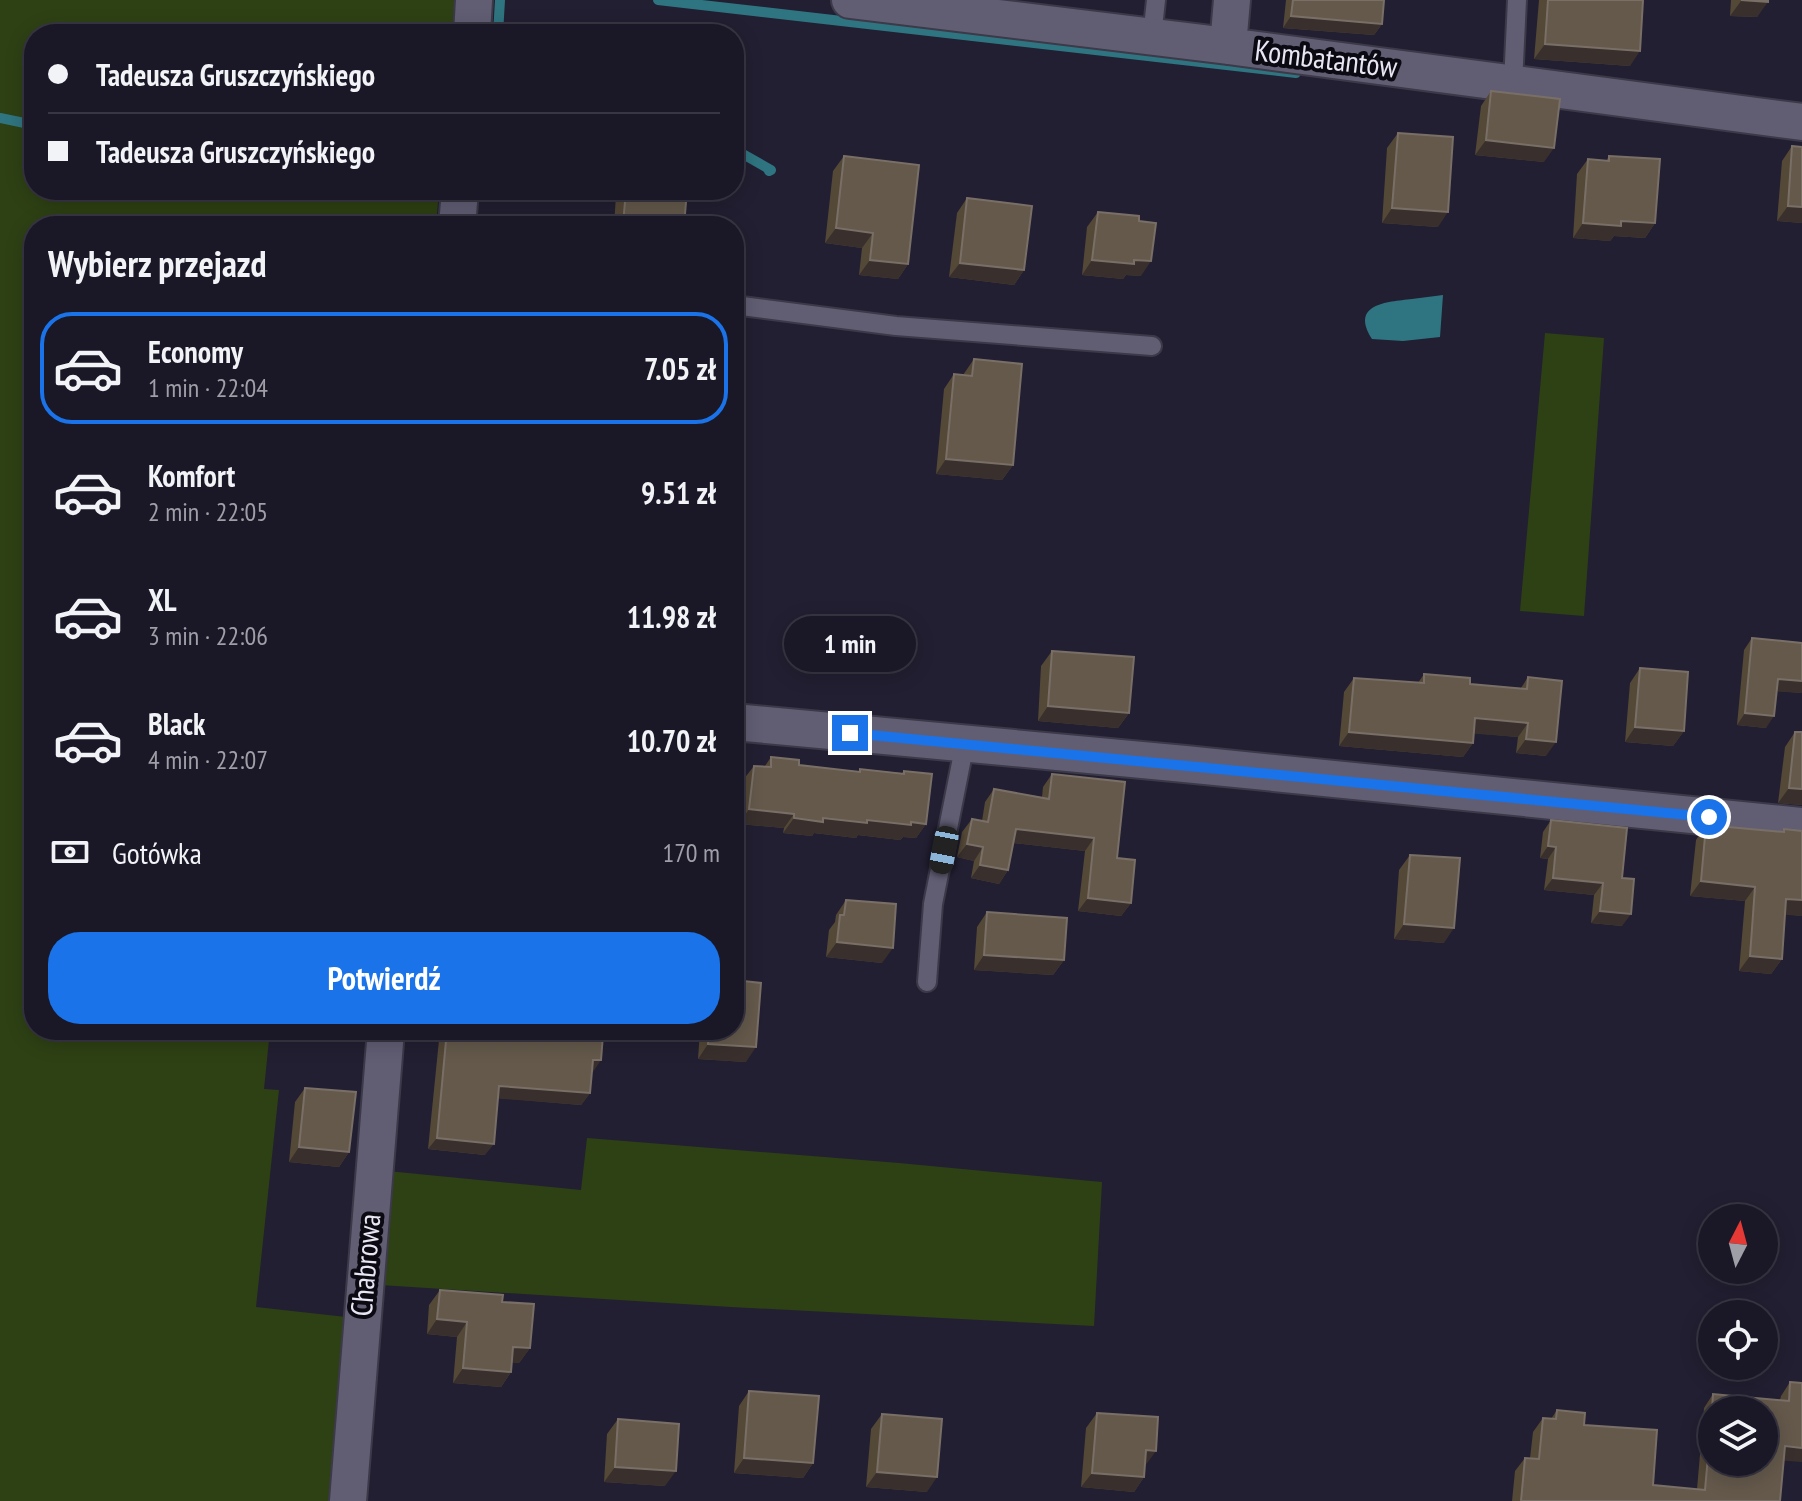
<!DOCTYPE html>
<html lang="pl">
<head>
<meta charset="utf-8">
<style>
  :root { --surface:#1a1726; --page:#23202e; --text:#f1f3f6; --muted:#9f9fa7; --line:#383643; --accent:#1a73e8 }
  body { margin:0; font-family:"PT Sans Narrow",sans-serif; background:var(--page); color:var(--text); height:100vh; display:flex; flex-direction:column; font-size:30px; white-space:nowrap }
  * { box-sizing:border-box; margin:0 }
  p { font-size:26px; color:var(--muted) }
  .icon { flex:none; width:44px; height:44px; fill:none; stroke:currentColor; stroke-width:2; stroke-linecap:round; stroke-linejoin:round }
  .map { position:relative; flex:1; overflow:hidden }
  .panel { position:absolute; left:24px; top:216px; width:720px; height:824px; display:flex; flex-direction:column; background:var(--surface); border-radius:32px; box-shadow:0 4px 20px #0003,0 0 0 2px var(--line) }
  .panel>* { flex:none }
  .hud { position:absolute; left:24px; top:24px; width:720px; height:176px; border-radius:32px; box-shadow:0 4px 20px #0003,0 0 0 2px var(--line); display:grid; align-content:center; height:176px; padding:0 24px; background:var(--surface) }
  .needle { width:52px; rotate:6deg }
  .controls { position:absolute; left:1698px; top:1204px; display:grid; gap:16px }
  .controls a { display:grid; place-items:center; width:80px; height:80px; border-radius:50%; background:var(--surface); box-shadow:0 4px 20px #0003,0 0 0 2px var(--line); font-size:40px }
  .end { position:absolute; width:36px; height:36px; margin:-18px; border:10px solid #1a73e8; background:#fff; box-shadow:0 0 0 4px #fff }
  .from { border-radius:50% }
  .bubble { position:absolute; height:56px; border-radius:28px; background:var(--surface); box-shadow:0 4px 20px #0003,0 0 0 2px var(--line); font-size:26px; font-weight:700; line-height:56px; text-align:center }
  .car { position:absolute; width:24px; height:48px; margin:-24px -12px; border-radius:10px; box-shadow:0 0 6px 2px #0007; background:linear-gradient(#222 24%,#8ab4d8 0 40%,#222 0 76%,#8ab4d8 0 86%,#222 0) }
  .hud b { display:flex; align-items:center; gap:28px; height:76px; font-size:30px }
  .hud b+b { border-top:2px solid var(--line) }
  .hud i { width:20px; height:20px; background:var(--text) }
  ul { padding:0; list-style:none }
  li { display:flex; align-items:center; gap:24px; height:112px; margin:0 16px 12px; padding:0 8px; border:4px solid transparent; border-radius:32px }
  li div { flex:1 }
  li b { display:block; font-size:30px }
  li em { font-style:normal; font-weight:700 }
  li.selected { border-color:var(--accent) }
  li>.icon { width:72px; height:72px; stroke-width:1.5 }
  h2 { padding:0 24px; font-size:36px; line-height:96px }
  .pay { display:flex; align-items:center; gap:20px; height:88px; padding:0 24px; font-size:30px }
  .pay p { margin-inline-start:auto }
  .cta { display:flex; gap:16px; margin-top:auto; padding:16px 24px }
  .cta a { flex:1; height:92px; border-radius:32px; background:var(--accent); color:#fff; font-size:32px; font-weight:700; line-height:92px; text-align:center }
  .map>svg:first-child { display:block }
</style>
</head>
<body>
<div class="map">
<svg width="1802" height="1501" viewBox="0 0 1802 1501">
  <rect width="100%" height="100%" fill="#221f32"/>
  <path fill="#2e4114" d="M0,0H455L452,34H34V190H439L436,226H34V1030H270L264,1089L279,1090L256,1307L346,1317L332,1501H0Z
    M1545,333L1604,338L1584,616L1520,611Z
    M587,1138L899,1163L1102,1182L1094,1326L731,1307L380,1285L387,1171L581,1190Z"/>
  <path fill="#2f7581" d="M1443,295L1440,337L1403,341L1372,339C1350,304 1386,302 1412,299C1422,298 1433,296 1443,295Z"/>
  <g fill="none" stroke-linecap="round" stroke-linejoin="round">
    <path stroke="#2f7581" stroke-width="10" d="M658,0L1296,73
      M498,34L500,0
      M0,118L34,125
      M734,149L771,170L769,171
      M342,190H343"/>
    <g stroke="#3c3949" stroke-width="22">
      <path id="service" d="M1152,37L1156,0
        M1513,83L1517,0
        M734,305L896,326L1152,346
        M927,982L933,904L965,743"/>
    </g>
    <g stroke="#3c3949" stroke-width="40">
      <path id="minor" d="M850,0L1228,46L1802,122
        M472,34L474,0
        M1228,46L1232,0
        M457,226L460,190
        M734,722L1185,764L1802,826
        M348,1501L386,1030"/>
    </g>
    <use href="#service" stroke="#615e74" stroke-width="18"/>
    <use href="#minor" stroke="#615e74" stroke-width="36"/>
  </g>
  <path fill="#544837" d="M1286,0H1384L1382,24L1374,35L1283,28Z
    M1539,0H1643L1630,66L1534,59Z
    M1731,0H1768L1757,17L1730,16Z
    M1491,91L1544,162L1475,155L1481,106Z
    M1398,133L1438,227L1382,223L1387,148Z
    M1792,146L1802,147V223L1777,221L1782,161Z
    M844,156L908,264L898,279L859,275L862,248L825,243L833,171Z
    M1609,156L1655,223L1645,238L1614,236L1610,241L1573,238L1577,174L1588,159L1606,161Z
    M620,190H687L684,226H614L616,195Z
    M967,198L1024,270L1014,285L949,277L957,213Z
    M1098,212L1139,221L1141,276L1126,275L1123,279L1082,275L1087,227Z
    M974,359L1013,465L1002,480L936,474L944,389L954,374L963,375Z
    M1752,638L1802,693L1777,691L1766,728L1737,725L1744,650Z
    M1052,651L1129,713L1118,728L1038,721L1041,666Z
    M1640,668L1684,731L1673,746L1625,742L1630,683Z
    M1424,674L1470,684L1521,688L1528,677L1546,756L1516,753L1518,737L1473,733V743L1463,757L1339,746L1344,692L1354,678L1418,683Z
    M1795,732L1802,805L1778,803L1785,747Z
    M771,757L799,765L858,772L860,769L902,773L904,771L926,824L916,838L903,837L900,840L858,835L856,838L814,833L812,836L783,833L784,828L739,824L743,780L754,766H765Z
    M1052,774L1117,858L1131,903L1121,916L1078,911L1085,851L1013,843L1008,870L999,884L971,878L974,861L957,857L962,832L972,819L982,821L985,802L994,789L1042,797L1043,787Z
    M1551,820L1622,878V926L1591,923L1594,895L1544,890L1548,859L1540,858L1543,832Z
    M1706,825L1782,832L1784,829L1802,831V916L1785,914L1782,959L1771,974L1739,971L1745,901L1690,896L1696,840Z
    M1410,855L1444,943L1394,939L1399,870Z
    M846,900L882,963L826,957L829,930L835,922L836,915Z
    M987,912L1064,960L1053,975L974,970L977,927Z
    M440,1030H502V1035L554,1040L561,1030L593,1072H592L590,1093L581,1105L498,1098L485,1155L428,1149Z
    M700,1030H734L746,1062L698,1059Z
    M305,1088L349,1152L339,1167L289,1162L295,1102Z
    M440,1290L502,1302L530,1348L519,1363L512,1362L511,1372L501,1387L453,1383L457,1337L427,1334L429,1305Z
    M1790,1382L1780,1501H1512L1515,1471L1525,1458H1530L1533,1432L1543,1418L1551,1419L1557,1410L1584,1425L1653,1485L1697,1489L1704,1408L1713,1394L1780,1400L1781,1396Z
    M749,1391L813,1463L803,1478L734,1473L739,1406Z
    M1097,1413L1145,1466L1144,1477L1134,1492L1081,1487L1086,1428Z
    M882,1414L927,1492L866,1487L871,1429Z
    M618,1419L665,1486L604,1482L607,1434Z"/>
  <path fill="#39302d" d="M1741,1L1768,2L1757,17L1730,16Z
    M1291,16L1382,24L1374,35L1283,28Z
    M1545,44L1640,51L1630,66L1534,59Z
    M1486,140L1554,148L1544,162L1475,155Z
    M1788,206L1802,207V223L1777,221Z
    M1392,208L1448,212L1438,227L1382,223Z
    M1621,221L1655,223L1645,238L1614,236L1610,241L1573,238L1583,223Z
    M836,228L873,233L862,248L825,243Z
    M870,260L908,264L898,279L859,275Z
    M1092,260H1134L1151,261L1141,276L1126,275L1123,279L1082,275Z
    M960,263L1024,270L1014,285L949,277Z
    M946,459L1013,465L1002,480L936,474Z
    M1778,679L1802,681V693L1770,691Z
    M1048,706L1129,713L1118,728L1038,721Z
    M1745,713L1774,716L1766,728L1737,725Z
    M1475,718L1528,723L1518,737L1465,733Z
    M1635,727L1684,731L1673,746L1625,742Z
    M1349,732L1473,743L1463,757L1339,746Z
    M1526,739L1556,742L1546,756L1516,753Z
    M1789,788L1802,789V805L1778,803Z
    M749,809L794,814L784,828L739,824Z
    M794,818L867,820L926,824L916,838L903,837L900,840L858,835L856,838L814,833L812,836L783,833Z
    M1016,829L1094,838L1085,851L1006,842Z
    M967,844L983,847L974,861L957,857Z
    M1548,846L1556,847L1548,859L1540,858Z
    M980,865L1008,870L999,884L971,878Z
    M1553,878L1603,883L1594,895L1544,890Z
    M1701,881L1755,887L1745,901L1690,896Z
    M1088,898L1131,903L1121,916L1078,911Z
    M1786,899L1802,900V916L1776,914Z
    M1600,911L1631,914L1622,926L1591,923Z
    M1404,924L1454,928L1444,943L1394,939Z
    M837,942L893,948L882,963L826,957Z
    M984,955L1064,960L1053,975L974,970Z
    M1750,956L1782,959L1771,974L1739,971Z
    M708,1044L756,1047L746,1062L698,1059Z
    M593,1060H601L593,1072H584Z
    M499,1086L590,1093L581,1105L491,1098Z
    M437,1138L494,1144L485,1155L428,1149Z
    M299,1147L349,1152L339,1167L289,1162Z
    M437,1319L467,1322L457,1337L427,1334Z
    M513,1347L530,1348L519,1363L503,1362Z
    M463,1368L511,1372L501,1387L453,1383Z
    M1785,1446L1802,1448V1462L1775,1460Z
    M1146,1450L1156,1451L1145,1466Z
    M744,1458L813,1463L803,1478L734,1473Z
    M615,1467L676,1471L665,1486L604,1482Z
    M877,1472L937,1477L927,1492L866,1487Z
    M1092,1473L1144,1477L1134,1492L1081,1487Z"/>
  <path fill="#64594b" stroke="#796f66" stroke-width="2" d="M1293,0H1384L1382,24L1291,16Z
    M1548,0H1643L1640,51L1545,44Z
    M1741,0H1768V2Z
    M1491,91L1560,99L1554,148L1486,140Z
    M1398,133L1453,137L1448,212L1392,208Z
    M1792,146L1802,147V207L1788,206Z
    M844,156L919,165L908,264L870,260L873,233L836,228Z
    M1609,156L1660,159L1655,223L1621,221V226L1583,223L1588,159L1609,161Z
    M626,190H687L684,226L623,225Z
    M967,198L1032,206L1024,270L960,263Z
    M1098,212L1139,216V221L1156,223L1151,261L1134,260V264L1092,260Z
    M974,359L1022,364L1013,465L946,459L954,374L972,376Z
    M1752,638L1802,643V681L1778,679L1774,716L1745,713Z
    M1052,651L1134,657L1129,713L1048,706Z
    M1640,668L1688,672L1684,731L1635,727Z
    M1424,674L1470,678V684L1527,689L1528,677L1562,681L1556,742L1526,739L1528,723L1475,718L1473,743L1349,732L1354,678L1424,683Z
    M1795,732H1802V789L1789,788Z
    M771,757L799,760V765L860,772V769L904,774V771L932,774L926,824L911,822V825L867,820V823L823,818V822L794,818V814L749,809L754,766L771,767Z
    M1052,774L1125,782L1117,858L1135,860L1131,903L1088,898L1094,838L1016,829L1008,870L980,865L983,847L967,844L972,819L988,822L994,789L1049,799Z
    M1551,820L1627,828L1622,878L1634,879L1631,914L1600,911L1603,883L1553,878L1556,847L1548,846Z
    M1706,825L1784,832V829L1802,831V900L1786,899L1782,959L1750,956L1755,887L1701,881Z
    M1410,855L1460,858L1454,928L1404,924Z
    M846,900L896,904L893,948L837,942L840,915H844Z
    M987,912L1067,918L1064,960L984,955Z
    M734,980L761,983L756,1047L708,1044L709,1030H734Z
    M447,1030H502V1035L560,1040L561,1030L603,1035L601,1060H593L590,1093L499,1086L494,1144L437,1138Z
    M305,1088L356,1092L349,1152L299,1147Z
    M440,1290L503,1295L502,1302L534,1304L530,1348L513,1347L511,1372L463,1368L467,1322L437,1319Z
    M1790,1382L1802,1383V1448L1785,1446L1780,1501H1521L1525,1458L1539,1459L1543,1418L1556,1419L1557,1410L1585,1413L1584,1425L1657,1430L1653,1485L1705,1490L1712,1411V1462H1764V1410H1712L1713,1394L1789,1401Z
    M749,1391L819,1396L813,1463L744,1458Z
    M1097,1413L1158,1417L1156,1451L1146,1450L1144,1477L1092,1473Z
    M882,1414L942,1419L937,1477L877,1472Z
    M618,1419L679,1424L676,1471L615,1467Z"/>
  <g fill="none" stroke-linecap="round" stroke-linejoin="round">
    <path stroke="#1a73e8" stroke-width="10" d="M850,733L1709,817"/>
  </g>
  <g text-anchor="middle" stroke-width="8" stroke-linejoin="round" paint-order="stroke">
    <g font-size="30" fill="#e8e6f3" stroke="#0b0a12">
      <text transform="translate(1326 59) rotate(7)" y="10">Kombatantów</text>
      <text transform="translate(366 1265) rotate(-85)" y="10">Chabrowa</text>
    </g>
  </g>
</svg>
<div class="controls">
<a><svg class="needle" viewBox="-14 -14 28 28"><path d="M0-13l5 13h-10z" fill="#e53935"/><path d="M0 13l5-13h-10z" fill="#9f9fa7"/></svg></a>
<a><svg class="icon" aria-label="locate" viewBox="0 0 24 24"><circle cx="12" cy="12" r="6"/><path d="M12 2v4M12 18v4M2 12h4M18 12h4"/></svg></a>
<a><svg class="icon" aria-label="layers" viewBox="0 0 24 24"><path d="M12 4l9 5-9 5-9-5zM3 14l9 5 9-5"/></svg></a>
</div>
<i class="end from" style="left:1709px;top:817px"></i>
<i class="end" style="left:850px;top:733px"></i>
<div class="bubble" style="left:784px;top:616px;width:132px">1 min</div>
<i class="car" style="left:944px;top:850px;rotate:191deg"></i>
<div class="hud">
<b><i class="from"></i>Tadeusza Gruszczyńskiego</b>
<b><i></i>Tadeusza Gruszczyńskiego</b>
</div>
<section class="panel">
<h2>Wybierz przejazd</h2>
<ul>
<li class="selected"><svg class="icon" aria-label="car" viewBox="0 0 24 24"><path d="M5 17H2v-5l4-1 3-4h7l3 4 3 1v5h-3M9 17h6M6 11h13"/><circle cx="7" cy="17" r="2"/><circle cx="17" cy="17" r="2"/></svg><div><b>Economy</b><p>1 min · 22:04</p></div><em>7.05 zł</em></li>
<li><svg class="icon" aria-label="car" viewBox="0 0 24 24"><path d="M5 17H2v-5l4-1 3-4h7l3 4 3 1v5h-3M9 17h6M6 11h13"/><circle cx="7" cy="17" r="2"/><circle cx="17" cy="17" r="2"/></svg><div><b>Komfort</b><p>2 min · 22:05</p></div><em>9.51 zł</em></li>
<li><svg class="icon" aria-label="car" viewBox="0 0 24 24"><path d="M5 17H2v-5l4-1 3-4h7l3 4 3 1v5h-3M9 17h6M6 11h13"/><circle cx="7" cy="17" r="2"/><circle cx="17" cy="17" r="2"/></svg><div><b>XL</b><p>3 min · 22:06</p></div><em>11.98 zł</em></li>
<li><svg class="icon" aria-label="car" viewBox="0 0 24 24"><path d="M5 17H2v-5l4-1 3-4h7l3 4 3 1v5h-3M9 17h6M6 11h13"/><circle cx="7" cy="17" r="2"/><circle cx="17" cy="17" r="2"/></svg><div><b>Black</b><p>4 min · 22:07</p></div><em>10.70 zł</em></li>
</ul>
<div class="pay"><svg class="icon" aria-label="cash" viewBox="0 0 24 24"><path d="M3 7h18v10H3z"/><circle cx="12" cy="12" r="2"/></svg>Gotówka<p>170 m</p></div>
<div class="cta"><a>Potwierdź</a></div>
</section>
</div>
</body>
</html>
